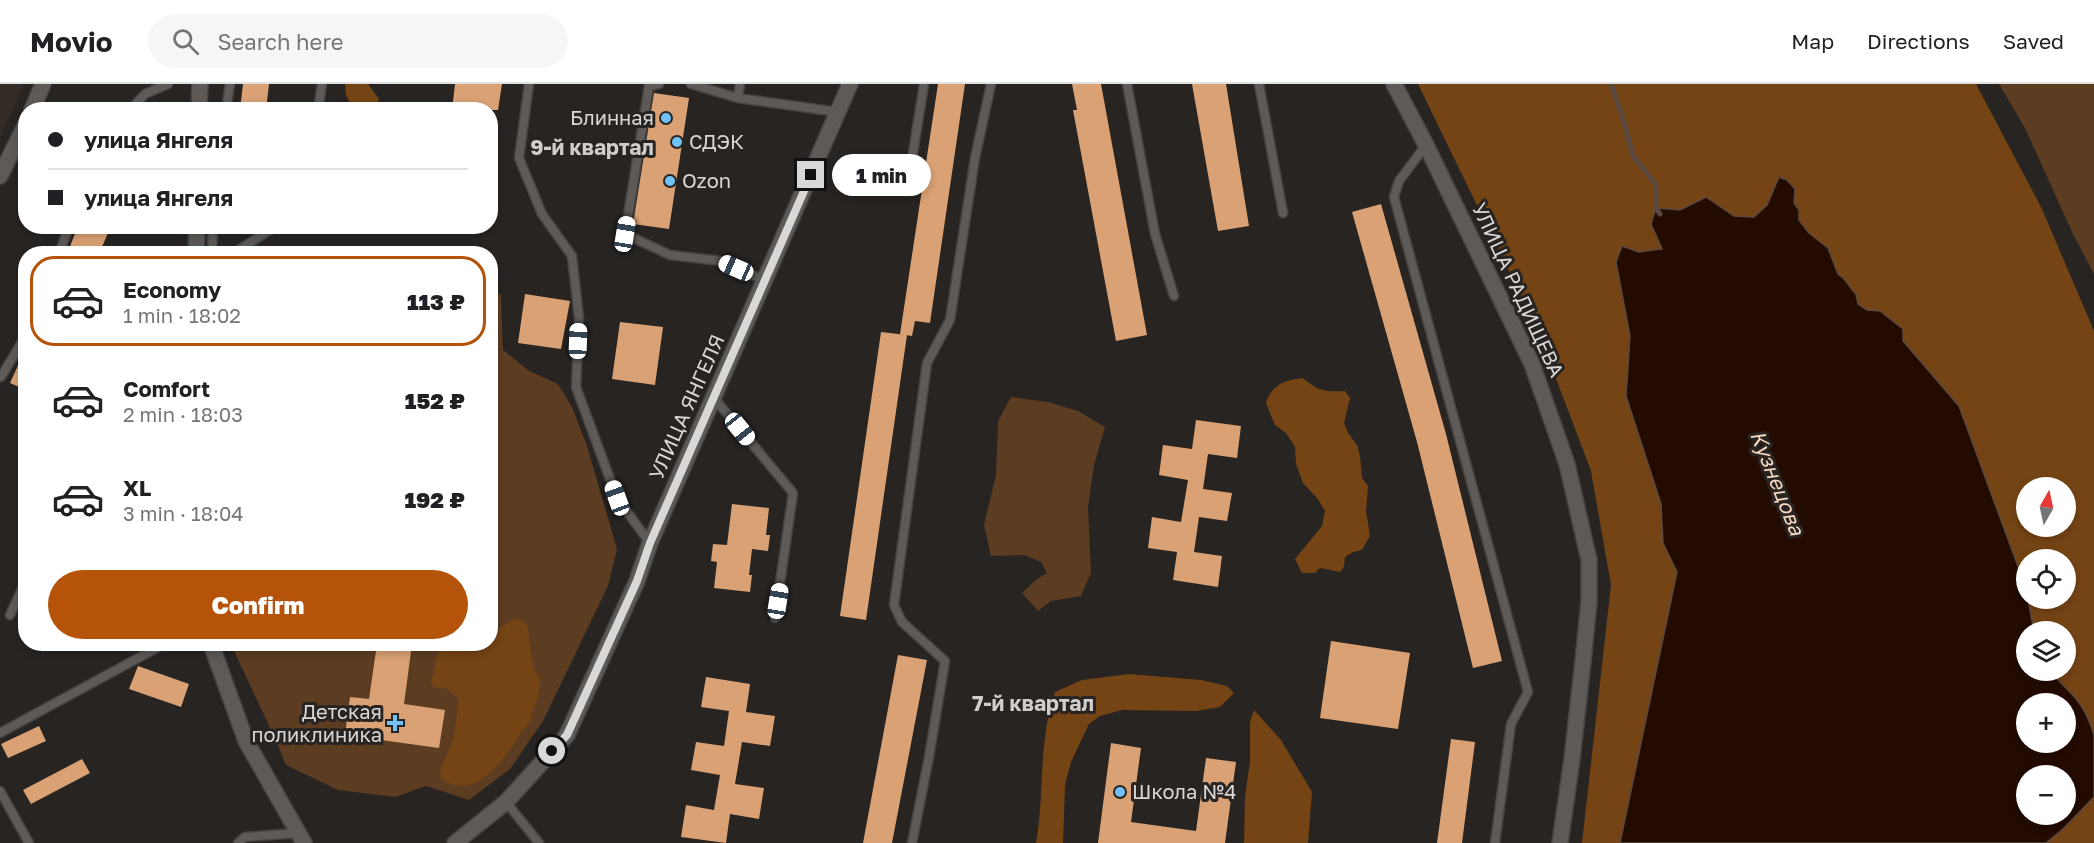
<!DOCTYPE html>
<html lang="en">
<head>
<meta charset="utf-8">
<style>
  :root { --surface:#fff; --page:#f6f6f6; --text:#202124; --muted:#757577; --line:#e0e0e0; --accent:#b45309 }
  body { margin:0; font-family:"Golos Text",sans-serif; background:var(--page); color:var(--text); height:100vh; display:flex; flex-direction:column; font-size:22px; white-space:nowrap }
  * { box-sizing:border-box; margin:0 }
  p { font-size:20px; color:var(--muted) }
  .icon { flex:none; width:33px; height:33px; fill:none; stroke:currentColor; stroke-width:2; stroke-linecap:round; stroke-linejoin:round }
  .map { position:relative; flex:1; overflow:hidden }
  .drawer { position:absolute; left:18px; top:162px; width:480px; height:405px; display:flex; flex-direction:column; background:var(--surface); border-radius:24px; box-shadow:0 3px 9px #0003 }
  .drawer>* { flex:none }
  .top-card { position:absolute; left:18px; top:18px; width:480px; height:132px; border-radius:24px; box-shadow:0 3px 9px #0003; display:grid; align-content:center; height:132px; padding:0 30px; background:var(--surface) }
  .needle { width:39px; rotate:9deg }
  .tools { position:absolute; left:2016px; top:393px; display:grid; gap:12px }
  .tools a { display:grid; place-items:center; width:60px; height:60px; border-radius:50%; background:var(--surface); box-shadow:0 3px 9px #0003; font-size:30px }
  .end { position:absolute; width:27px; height:27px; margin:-14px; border:8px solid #dad8d6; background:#111; box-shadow:0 0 0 3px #111 }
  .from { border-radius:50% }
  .bubble { position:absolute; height:42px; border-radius:21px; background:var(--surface); box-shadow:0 3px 9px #0003; font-size:20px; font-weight:800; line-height:42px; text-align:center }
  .car { position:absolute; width:18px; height:36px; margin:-18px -9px; border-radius:8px; box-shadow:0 0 4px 2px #0007; background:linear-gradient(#fff 24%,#345 0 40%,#fff 0 76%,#345 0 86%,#fff 0) }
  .top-card b { display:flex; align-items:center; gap:21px; height:57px; font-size:22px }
  .top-card b+b { border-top:2px solid var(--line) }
  .top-card i { width:15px; height:15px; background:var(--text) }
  ul { padding:10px 0 0; list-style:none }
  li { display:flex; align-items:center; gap:18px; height:90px; margin:0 12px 9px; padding:0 18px; border:3px solid transparent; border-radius:24px }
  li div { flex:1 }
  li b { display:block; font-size:22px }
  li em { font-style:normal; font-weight:800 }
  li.current { border-color:var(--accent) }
  li>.icon { width:54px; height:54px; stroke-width:1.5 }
  .button { display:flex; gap:12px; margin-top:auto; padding:12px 30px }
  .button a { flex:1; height:69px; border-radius:36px; background:var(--accent); color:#fff; font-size:24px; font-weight:800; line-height:69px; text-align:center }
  header { display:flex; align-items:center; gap:36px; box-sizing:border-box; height:84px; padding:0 30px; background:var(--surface); border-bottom:2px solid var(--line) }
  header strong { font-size:28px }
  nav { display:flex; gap:33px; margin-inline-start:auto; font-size:21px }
  .search { width:420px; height:54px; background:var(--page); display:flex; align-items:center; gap:15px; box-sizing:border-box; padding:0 21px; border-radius:33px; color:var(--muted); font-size:22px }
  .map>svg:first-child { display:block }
</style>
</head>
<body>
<header>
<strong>Movio</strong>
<div class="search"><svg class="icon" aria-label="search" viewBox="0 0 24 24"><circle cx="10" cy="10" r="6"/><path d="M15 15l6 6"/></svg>Search here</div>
<nav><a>Map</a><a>Directions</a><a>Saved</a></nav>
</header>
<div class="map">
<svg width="2094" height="759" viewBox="0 0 2094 759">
  <rect width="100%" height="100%" fill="#272422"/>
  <path fill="#332c26" d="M0,0H24L0,54Z"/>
  <path fill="#5d3d21" d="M1999,0H2094V190L2073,150L2025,44Z
    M491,209L501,210L503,266L529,287L558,300L572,323L587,362L617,465L608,502L543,637L510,685L469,716L426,702L395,713L338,706L286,681L274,652L235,569L236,560H490Z
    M1011,313L1048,318L1078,327L1105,343L1094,381L1088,423L1091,489L1081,512L1051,517L1038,527L1022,509L1037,495L1047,489L1041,478L1024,471L991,472L984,441L996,391L998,337Z"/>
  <path fill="#754414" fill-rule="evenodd" d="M345,0H368L379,15L374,25H353L346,11Z
    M1418,0H1976L2042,125L2094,247V759H1582L1611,501L1591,387L1538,247ZM2026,404H2066V442H2026ZM2026,476H2066V514H2026ZM2026,548H2066V586H2026ZM2026,620H2066V658H2026ZM2026,692H2066V730H2026Z
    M1303,294C1318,307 1325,308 1345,307L1350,314L1344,339L1348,349L1357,361L1360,372L1362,394L1368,402L1366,427L1370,452L1362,466L1353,468L1345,473L1344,483L1340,488L1320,484L1315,489H1302L1295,475L1322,442L1325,427L1317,414L1303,399L1296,380L1295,363L1286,349L1275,341L1266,319C1272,300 1285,296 1303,294Z
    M516,534L527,540C529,553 530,568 533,581C534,587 540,593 540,598C541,605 532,632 529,639C526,643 522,646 520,650C504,676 477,717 442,696L440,688L454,653L459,615L447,605L434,603L431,599L438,568L460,565L473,568L486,560H490C492,546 505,540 516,534Z
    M1129,590L1201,596L1227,602L1234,609L1220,623L1196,627L1122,626L1100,632L1089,640L1071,678L1065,701L1063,759H1036C1043,720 1040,680 1047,640C1049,629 1053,619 1055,608L1082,596Z
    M1254,626L1281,656L1312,708L1308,759H1244L1245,713L1250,677V638Z"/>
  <path fill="#230b00" stroke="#5a4840" stroke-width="1.5" fill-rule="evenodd" d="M1779,93L1787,96L1795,105L1794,119L1799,126V136L1809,149L1828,164L1838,190C1846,194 1849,204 1856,210L1858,220L1867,226L1880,227L1903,245V257L1959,322L2026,504V514L2028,515L2034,547L2026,548V586L2051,587C2059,599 2072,608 2080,620C2086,629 2091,640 2094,651V713L2063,745L2046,759H1620L1677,488L1663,459L1661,420L1626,312L1630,252L1616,178L1622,162L1639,168L1662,165L1651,140L1656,124L1680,126L1706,113L1734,132L1754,133L1767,121ZM2026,620H2066V658H2026ZM2026,692H2066V730H2026Z"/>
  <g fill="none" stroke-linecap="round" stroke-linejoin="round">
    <path stroke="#5a4840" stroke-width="5" d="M1611,0L1623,35L1633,72L1656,101V124L1660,130"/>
  </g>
  <path fill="#daa274" d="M243,0H269L266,26H240Z
    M455,0H502L498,26H452Z
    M938,0H965L930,239L915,237L912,252L900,250Z
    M1072,0H1101L1147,251L1116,257L1073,26H1077Z
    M1192,0H1226L1249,142L1218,147Z
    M654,9L689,14L669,145L633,140Z
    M1381,120L1446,350L1502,577L1473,584L1417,358L1352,128Z
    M78,142H111L99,170H67Z
    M525,210L570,217L561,265L518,259Z
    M620,238L663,243L655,301L612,295Z
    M881,248L907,251L866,536L840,532Z
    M26,264V306L10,299Z
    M1196,336L1241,342L1237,374L1208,370L1203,405L1232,409L1227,437L1199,433L1194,468L1222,472L1218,503L1173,496L1177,468L1148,464L1152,433L1181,438L1188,396L1159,391L1163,361L1192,365Z
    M732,420L769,424L766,451H770L768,467L752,465L749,491H752L750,508L714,504L717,478L711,477L713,460L727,461Z
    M1331,557L1410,569L1398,645L1320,634Z
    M377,560H412L404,620L445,626L439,664L345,651L350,613L369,615Z
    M898,571L927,576L892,759H863Z
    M138,582L189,600L181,623L129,605Z
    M706,593L750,600L746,628L775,632L770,662L742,658L735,700L764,704L759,735L730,730L726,759L681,753L686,721L714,726L720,691L691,686L696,658L724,662L729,627L701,623Z
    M39,642L46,657L8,674L1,660Z
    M1451,655L1475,658L1462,759H1437Z
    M1111,659L1141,664L1131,738L1196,747L1206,674L1236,678L1225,759H1098Z
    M82,675L90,689L31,720L23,706Z"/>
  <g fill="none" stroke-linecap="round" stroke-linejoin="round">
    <g stroke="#454240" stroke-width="11">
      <path id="service" d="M529,0L519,74L542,130L572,172L579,234L576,303L617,414L650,459
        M659,0L649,2L625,150L670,171L721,177L766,197
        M691,0L738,14
        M740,0L738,14L838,28
        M1127,0L1155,150L1174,212
        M1259,0L1283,129
        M130,26L145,10L168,0
        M226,26L230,0
        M318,26L322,0
        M1426,61L1399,97L1394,113L1528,608L1511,640L1495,759
        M907,107L924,0
        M59,170L69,142
        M212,170L213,142
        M229,170L237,167L276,142
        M1,293L26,251
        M714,314L793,409L775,534
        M10,531L26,496
        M0,649L164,560
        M0,707L29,759
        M506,718L539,759
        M238,759L245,753L298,749
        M912,759L929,673L945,577L902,538L894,521L927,279L950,236L975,74L991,0"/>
    </g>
    <g stroke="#454240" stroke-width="18">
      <path id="minor" d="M32,26L43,0
        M199,26L200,0
        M0,92L26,40
        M196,170L197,142
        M211,560L246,657L304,759"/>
    </g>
    <g stroke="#454240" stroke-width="18">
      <path id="tertiary" d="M1394,0L1426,61L1532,280L1567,380L1589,476V517L1583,577L1572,675L1560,759
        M455,759L506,718L567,651L637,497L650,459L850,0"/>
    </g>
    <use href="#service" stroke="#5d5a57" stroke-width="8"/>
    <use href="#minor" stroke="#5d5a57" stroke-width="15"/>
    <use href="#tertiary" stroke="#5d5a57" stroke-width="15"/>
  </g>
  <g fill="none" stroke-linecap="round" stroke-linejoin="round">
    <path stroke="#dad8d6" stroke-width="8" d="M552,667L567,651L637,497L650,459L811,91"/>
  </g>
  <g fill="#71c1f5" stroke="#272422" stroke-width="2">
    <circle cx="666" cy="34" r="6"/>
    <circle cx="677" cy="58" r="6"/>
    <circle cx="670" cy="97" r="6"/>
    <path d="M392 630h6v6h6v6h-6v6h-6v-6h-6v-6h6z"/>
    <circle cx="1120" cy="708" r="6"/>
  </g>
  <g text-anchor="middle" stroke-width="6" stroke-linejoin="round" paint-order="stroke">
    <g font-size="20" fill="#dad8d6" stroke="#272422" text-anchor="start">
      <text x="654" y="41" text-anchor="end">Блинная</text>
      <text x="689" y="65">СДЭК</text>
      <text x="682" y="104">Ozon</text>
      <text x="382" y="635" text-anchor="end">Детская<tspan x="382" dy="23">поликлиника</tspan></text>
      <text x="1132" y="715">Школа №4</text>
    </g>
    <g font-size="20" fill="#dad8d6" stroke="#272422">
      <text transform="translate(1518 206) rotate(65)" y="7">УЛИЦА РАДИЩЕВА</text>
      <text transform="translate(687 323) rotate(-66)" y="7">УЛИЦА ЯНГЕЛЯ</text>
    </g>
    <g font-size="21" font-weight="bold" fill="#d1cdca" stroke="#272422">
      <text x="592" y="71">9-й квартал</text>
      <text x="1033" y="627">7-й квартал</text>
    </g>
    <g font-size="21" font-style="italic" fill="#f6d7bf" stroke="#272422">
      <text transform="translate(1777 399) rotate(68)" y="7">Кузнецова</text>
    </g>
  </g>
</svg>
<div class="tools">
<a><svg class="needle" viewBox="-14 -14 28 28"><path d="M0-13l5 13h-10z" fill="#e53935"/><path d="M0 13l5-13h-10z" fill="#757577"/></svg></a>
<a><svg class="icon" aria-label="locate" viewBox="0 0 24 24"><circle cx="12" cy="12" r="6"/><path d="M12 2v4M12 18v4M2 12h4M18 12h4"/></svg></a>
<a><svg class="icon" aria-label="layers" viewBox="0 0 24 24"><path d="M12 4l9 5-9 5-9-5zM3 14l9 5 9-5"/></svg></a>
<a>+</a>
<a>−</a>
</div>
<i class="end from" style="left:552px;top:667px"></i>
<i class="end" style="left:811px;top:91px"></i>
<div class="bubble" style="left:832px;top:70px;width:99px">1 min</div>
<i class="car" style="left:625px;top:150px;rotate:9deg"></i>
<i class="car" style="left:736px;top:184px;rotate:294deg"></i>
<i class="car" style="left:578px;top:257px;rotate:2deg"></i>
<i class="car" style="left:740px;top:345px;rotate:141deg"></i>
<i class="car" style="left:617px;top:414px;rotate:340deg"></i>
<i class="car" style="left:778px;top:517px;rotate:9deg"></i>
<div class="top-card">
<b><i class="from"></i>улица Янгеля</b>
<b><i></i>улица Янгеля</b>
</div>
<section class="drawer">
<ul>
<li class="current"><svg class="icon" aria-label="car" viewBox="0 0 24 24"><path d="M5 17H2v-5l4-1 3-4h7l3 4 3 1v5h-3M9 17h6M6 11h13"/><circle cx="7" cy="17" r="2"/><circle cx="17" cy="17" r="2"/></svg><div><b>Economy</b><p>1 min · 18:02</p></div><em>113 ₽</em></li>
<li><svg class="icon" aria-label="car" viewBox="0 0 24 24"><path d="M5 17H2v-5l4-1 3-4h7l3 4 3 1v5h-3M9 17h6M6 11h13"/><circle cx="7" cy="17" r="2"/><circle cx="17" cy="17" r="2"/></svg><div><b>Comfort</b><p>2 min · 18:03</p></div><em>152 ₽</em></li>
<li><svg class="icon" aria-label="car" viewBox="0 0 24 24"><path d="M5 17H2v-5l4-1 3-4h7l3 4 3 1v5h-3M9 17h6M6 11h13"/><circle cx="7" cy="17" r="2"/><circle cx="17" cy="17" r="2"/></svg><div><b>XL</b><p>3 min · 18:04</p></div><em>192 ₽</em></li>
</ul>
<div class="button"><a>Confirm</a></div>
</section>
</div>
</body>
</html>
